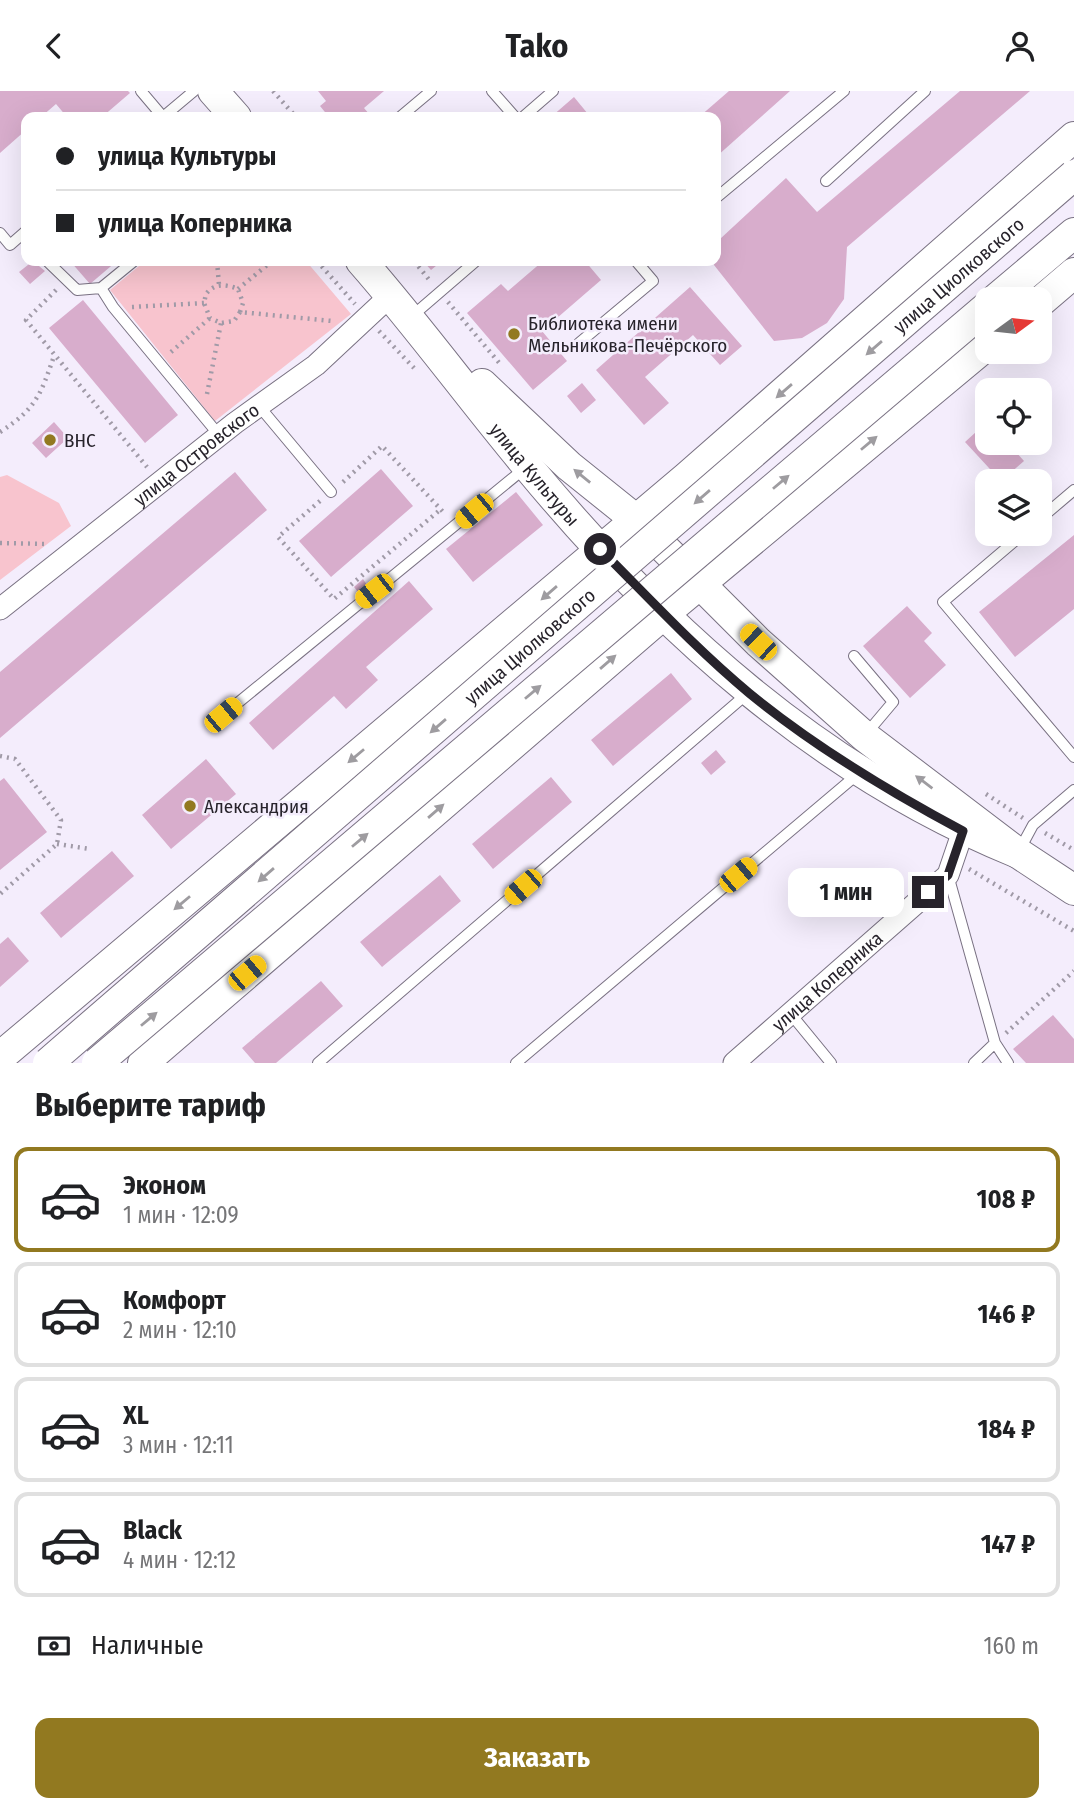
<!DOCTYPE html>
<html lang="ru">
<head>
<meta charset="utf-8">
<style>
  :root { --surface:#fff; --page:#f2f2f2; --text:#202124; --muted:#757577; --line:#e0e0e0; --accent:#927920 }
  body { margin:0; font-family:"Fira Sans Condensed",sans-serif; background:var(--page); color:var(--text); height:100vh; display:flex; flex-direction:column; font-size:26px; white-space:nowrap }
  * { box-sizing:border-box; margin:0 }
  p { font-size:23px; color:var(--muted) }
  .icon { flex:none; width:38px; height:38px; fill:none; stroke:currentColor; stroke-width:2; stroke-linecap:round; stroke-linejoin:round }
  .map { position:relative; height:972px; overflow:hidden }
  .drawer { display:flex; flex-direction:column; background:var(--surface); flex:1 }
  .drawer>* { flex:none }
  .guide { position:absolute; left:21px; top:21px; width:700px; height:154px; border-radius:14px; box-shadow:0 7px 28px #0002; display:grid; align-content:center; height:154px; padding:0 35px; background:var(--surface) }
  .needle { width:46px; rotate:75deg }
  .controls { position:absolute; left:975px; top:196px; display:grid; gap:14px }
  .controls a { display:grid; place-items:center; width:77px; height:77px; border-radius:14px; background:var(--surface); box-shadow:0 7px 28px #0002; font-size:35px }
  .end { position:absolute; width:32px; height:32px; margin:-16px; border:9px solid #27232b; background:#fff; box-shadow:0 0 0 4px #fff }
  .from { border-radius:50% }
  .bubble { position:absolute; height:49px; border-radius:14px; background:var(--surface); box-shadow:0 7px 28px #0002; font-size:23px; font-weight:700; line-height:49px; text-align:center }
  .car { position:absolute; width:21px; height:42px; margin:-21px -10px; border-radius:9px; box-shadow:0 0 5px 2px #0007; background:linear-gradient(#f5c518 24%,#345 0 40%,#f5c518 0 76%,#345 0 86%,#f5c518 0) }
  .guide b { display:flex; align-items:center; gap:24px; height:66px; font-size:26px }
  .guide b+b { border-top:2px solid var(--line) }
  .guide i { width:18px; height:18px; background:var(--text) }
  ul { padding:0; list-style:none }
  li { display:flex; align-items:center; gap:21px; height:105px; margin:0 14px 10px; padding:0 21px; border:4px solid var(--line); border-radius:14px }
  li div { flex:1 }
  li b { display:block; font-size:26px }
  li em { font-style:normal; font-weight:700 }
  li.selected { border-color:var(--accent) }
  li>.icon { width:63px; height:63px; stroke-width:1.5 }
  h2 { padding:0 35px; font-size:32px; line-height:84px }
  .pay { display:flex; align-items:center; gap:18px; height:77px; padding:0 35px; font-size:26px }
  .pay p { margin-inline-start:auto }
  .button { display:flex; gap:14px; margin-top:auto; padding:14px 35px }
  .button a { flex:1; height:80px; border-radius:14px; background:var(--accent); color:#fff; font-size:28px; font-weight:700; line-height:80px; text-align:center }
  header { display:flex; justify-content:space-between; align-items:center; height:91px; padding:0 35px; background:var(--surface); font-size:32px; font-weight:700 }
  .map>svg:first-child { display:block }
</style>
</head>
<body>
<header><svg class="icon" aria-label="back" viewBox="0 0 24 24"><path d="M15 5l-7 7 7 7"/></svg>Tako<svg class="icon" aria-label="person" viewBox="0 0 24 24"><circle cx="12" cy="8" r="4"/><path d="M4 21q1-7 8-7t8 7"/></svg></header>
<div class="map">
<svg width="1074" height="972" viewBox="0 0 1074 972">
  <rect width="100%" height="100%" fill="#f4edfc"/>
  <path fill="#f8c4ce" d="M145,170H306L351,223L215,330L110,199Z
    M7,384L59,412L71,435L0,489V386Z"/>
  <path fill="#d8adcc" d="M0,0H128L130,2L102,26H67L56,13L41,26H26V39L0,62Z
    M318,0H384L364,17L370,24L368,26H329L320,15L326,10Z
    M729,0H790L716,66V26H699Z
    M960,0H1030L847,156L844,208L827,232L802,247L774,250L714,174L720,148L786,87L817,121Z
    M574,6L588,23L584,26H551Z
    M33,170L45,180L30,193L19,181Z
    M70,170H117L90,193Z
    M423,170H442L431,179Z
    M543,170H585L601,189L542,240L567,270L533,299L467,222L501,193L508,200Z
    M690,196L742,255L720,274L693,244L645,286L669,312L644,334L596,279Z
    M83,209L178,324L145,352L49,237Z
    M582,292L596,309L581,322L567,305Z
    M54,331L68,347L46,367L32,352Z
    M987,331V352H1008L1024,370L1001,390L965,351Z
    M381,378L413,415L331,486L299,450Z
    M235,381L267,419L0,647V581Z
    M516,401L543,434L473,491L446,458Z
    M1074,444V518L1015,566L979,521Z
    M363,488L367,494L358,501L354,496Z
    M409,490L433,518L366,576L378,589L346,618L334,605L273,659L249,632Z
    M907,515L932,542L924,550L946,574L910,607L863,555Z
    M671,582L692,608L613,675L591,649Z
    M716,659L726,671L711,684L701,672Z
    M206,668L236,703L171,758L142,724Z
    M551,686L572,711L493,778L472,753Z
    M4,687L47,741L0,779V690Z
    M112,760L134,785L61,847L40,822Z
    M440,784L461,810L382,876L360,851Z
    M8,846L29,870L0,896V853Z
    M321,890L343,915L276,972H255L242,957Z
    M1053,924L1074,948V972H1026L1013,958Z"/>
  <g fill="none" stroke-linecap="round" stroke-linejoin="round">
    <g stroke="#797182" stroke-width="12">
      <path id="lane" d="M141,0L163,26
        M492,0L515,26
        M163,26L194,0
        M400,26L431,0
        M523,26L553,0
        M826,90L925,0
        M716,107L844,0
        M0,142L10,154L26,140
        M47,170L77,199L101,197
        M134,170L101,197L113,216L219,344
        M411,226L476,170
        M579,252L653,190L636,170
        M259,315L331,401
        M1040,428L1074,399
        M1023,443L943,511L1074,666
        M854,565L893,611L866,643
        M223,624L525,377
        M1019,760L1033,734L1074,699
        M948,784L995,952L1008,972
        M790,922L831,972
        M318,972L748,602
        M516,972L859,682
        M974,972L995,952"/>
    </g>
    <g stroke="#797182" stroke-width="23">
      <g id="street">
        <path id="s1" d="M0,518L235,332L316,274L391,204"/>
        <path id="s2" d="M734,972L948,784L963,740"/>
      </g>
    </g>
    <g stroke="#797182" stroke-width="32">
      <g id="secondary">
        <path d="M213,0L236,26"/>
        <path id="s3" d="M361,170C419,236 471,308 528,376C662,538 821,682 1018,762"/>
        <path d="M996,208L1074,142"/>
        <path d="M1040,211L1074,182"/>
        <path d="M482,293L569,375L635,428L758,551L864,645L1018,762L1074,799"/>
        <path d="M0,966L687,386L1074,46"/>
        <path d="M143,972L665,522L987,254"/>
      </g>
    </g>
    <path stroke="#a09aa7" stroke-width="4.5" stroke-dasharray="2 5" stroke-linecap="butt" d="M273,0L296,26
      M217,170L219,194
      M317,170L355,213
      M414,170L431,191
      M238,198L272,170
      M56,199L26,229L147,376
      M448,211L501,274
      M132,216L204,212
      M240,221L234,230L221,232L210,227L204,212L206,203C214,192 226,193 238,198L243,212L240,221L332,230
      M379,240L414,277
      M171,261L210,227
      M207,303L221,232
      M0,341C36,318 41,303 54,265
      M343,391L382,355L445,423
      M320,410L278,446L334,508L441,418
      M0,452L48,453
      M0,665L15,668L61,729L57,753L0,803
      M986,703L1023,727
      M1045,742L1074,759
      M57,753L90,758
      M969,778L1074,840
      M1006,942L1074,880"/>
    <use href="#lane" stroke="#fff" stroke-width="10"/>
    <use href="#street" stroke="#fff" stroke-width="21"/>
    <use href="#secondary" stroke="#fff" stroke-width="30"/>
    <g stroke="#797182" stroke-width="32" stroke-linecap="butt">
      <g id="secondary-bridge">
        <path id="s4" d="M48,972L1074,84"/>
        <path d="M97,972L987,216"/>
      </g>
    </g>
    <use href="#secondary-bridge" stroke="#fff" stroke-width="30"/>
  </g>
  <defs><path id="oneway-solid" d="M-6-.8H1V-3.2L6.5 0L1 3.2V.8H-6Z" transform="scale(1.75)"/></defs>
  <g fill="#9e9ca0">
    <use href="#oneway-solid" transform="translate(874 257) rotate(139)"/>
    <use href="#oneway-solid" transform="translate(784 300) rotate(139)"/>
    <use href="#oneway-solid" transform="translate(869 352) rotate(-40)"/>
    <use href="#oneway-solid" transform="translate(582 385) rotate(-141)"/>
    <use href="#oneway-solid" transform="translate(781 391) rotate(-40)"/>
    <use href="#oneway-solid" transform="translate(702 406) rotate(139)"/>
    <use href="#oneway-solid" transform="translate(549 502) rotate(139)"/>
    <use href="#oneway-solid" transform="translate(608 571) rotate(-41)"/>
    <use href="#oneway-solid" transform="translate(533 601) rotate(-40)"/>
    <use href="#oneway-solid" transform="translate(438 635) rotate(139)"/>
    <use href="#oneway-solid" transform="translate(356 665) rotate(140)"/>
    <use href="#oneway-solid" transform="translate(924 691) rotate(-143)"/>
    <use href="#oneway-solid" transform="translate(436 720) rotate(-41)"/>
    <use href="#oneway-solid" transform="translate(360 749) rotate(-40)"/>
    <use href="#oneway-solid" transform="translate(266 784) rotate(139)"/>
    <use href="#oneway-solid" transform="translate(182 812) rotate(140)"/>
    <use href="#oneway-solid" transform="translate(149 928) rotate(-40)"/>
  </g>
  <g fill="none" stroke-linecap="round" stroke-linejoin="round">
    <path stroke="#27232b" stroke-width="9" d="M600,458C648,506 696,558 749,602C815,656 888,700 963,740L948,784L928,801"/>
  </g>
  <g fill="#927920" stroke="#f4edfc" stroke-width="2.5">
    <circle cx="514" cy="243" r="7"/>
    <circle cx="50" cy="349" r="7"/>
    <circle cx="190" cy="715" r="7"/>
  </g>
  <g text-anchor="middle" stroke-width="5" stroke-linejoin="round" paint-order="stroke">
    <g font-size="19" fill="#27232b" stroke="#f4edfc">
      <text dy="7" stroke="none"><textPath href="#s4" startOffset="1204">улица Циолковского</textPath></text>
      <text dy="7" stroke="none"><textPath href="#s1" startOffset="250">улица Островского</textPath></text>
      <text dy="7" stroke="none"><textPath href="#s3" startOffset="275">улица Культуры</textPath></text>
      <text dy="7" stroke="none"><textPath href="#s4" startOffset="637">улица Циолковского</textPath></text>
      <text dy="7" stroke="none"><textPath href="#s2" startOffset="124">улица Коперника</textPath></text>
    </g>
    <g font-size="19" fill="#27232b" stroke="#f4edfc" text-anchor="start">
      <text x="528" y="239">Библиотека имени<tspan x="528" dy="22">Мельникова-Печёрского</tspan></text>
      <text x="64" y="356">ВНС</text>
      <text x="204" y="722">Александрия</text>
    </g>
  </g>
</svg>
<div class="controls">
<a><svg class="needle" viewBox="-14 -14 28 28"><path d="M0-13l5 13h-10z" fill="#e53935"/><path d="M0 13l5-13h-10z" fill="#757577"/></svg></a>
<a><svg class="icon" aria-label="locate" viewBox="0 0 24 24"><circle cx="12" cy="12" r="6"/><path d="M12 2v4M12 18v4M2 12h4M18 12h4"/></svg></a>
<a><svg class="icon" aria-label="layers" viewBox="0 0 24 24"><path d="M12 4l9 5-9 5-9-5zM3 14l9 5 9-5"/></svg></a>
</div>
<i class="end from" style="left:600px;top:458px"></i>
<i class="end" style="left:928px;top:801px"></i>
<div class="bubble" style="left:788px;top:777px;width:116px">1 мин</div>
<i class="car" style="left:474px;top:420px;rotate:230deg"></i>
<i class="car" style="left:374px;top:500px;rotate:232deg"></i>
<i class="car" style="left:758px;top:551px;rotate:314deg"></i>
<i class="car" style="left:223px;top:624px;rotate:50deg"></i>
<i class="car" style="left:738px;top:784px;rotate:50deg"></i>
<i class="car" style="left:523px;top:796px;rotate:229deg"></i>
<i class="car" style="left:247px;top:882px;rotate:50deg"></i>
<div class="guide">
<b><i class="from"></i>улица Культуры</b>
<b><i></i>улица Коперника</b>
</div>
</div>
<section class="drawer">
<h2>Выберите тариф</h2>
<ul>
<li class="selected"><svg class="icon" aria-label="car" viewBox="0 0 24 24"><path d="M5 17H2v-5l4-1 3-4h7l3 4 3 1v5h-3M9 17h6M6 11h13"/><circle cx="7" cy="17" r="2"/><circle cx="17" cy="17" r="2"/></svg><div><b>Эконом</b><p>1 мин · 12:09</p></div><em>108 ₽</em></li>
<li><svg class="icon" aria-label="car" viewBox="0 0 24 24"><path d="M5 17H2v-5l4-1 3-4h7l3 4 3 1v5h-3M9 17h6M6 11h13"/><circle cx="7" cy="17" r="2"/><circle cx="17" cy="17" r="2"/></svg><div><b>Комфорт</b><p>2 мин · 12:10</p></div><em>146 ₽</em></li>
<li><svg class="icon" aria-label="car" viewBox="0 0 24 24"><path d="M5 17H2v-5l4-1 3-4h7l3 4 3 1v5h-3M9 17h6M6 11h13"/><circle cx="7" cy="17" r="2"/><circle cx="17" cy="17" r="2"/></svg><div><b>XL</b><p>3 мин · 12:11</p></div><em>184 ₽</em></li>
<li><svg class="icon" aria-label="car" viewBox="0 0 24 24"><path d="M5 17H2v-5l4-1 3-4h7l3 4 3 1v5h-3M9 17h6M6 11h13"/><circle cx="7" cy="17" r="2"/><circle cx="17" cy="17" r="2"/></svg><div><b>Black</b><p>4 мин · 12:12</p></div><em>147 ₽</em></li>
</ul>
<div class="pay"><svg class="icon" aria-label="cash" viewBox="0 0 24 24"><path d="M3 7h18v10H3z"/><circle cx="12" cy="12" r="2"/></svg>Наличные<p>160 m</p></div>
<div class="button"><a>Заказать</a></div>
</section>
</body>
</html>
